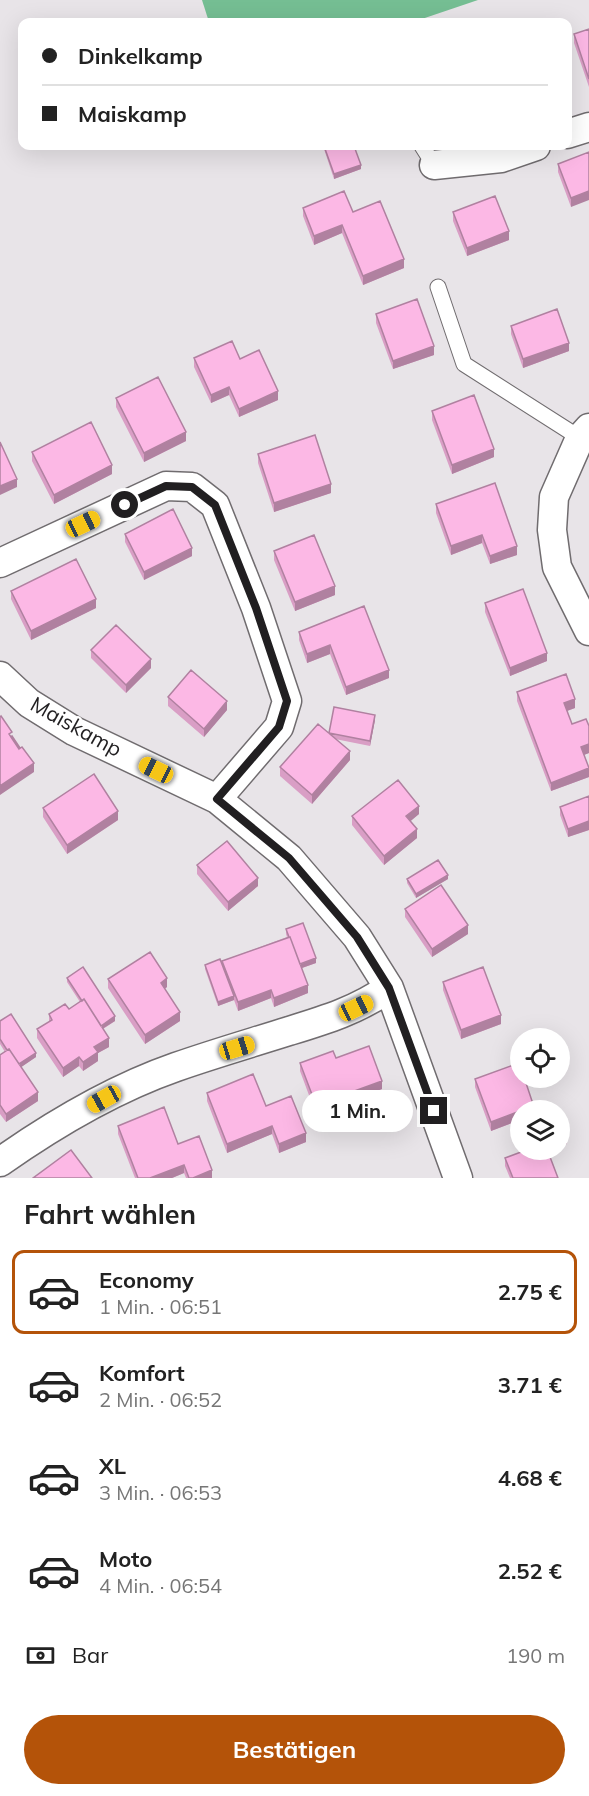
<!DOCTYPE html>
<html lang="de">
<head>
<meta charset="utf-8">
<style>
  :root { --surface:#fff; --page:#f2f2f2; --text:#222; --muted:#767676; --line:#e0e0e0; --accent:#b45309 }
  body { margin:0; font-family:Mulish,sans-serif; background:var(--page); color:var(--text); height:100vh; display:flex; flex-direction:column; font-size:22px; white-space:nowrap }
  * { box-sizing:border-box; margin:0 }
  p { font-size:20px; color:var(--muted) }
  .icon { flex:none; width:33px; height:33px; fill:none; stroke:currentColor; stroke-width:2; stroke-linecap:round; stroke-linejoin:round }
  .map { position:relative; height:1178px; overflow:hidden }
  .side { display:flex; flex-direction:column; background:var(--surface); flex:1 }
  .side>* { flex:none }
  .guide { position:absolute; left:18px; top:18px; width:554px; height:132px; border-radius:12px; box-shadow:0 6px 24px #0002; display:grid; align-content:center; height:132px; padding:0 24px; background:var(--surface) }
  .buttons { position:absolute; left:510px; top:1028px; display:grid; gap:12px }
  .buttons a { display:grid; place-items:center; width:60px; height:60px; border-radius:50%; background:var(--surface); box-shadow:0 6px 24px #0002; font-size:30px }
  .end { position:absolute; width:27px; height:27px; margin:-14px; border:8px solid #211f21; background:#fff; box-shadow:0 0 0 3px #fff }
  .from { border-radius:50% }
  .bubble { position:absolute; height:42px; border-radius:21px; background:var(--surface); box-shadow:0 6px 24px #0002; font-size:20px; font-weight:700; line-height:42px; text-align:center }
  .car { position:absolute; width:18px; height:36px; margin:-18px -9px; border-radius:8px; box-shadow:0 0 4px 2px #0007; background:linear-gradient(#f5c518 24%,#345 0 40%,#f5c518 0 76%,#345 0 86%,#f5c518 0) }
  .guide b { display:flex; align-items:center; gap:21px; height:57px; font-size:22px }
  .guide b+b { border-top:2px solid var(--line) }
  .guide i { width:15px; height:15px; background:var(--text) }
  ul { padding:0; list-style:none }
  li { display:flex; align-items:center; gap:18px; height:84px; margin:0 12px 9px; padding:0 12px; border:3px solid transparent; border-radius:12px }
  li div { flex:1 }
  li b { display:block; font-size:22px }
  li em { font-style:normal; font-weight:700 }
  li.selected { border-color:var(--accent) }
  li>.icon { width:54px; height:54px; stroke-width:1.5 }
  h2 { padding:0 24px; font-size:27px; line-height:72px }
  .pay { display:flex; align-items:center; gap:15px; height:66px; padding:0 24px; font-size:22px }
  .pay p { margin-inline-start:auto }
  .cta { display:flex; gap:12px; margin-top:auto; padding:12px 24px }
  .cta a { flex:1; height:69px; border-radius:36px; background:var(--accent); color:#fff; font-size:24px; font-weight:700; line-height:69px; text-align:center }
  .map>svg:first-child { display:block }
</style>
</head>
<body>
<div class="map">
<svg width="589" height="1178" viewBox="0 0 589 1178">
  <rect width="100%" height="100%" fill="#e8e4e8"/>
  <path fill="#75be93" d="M202,0H478L413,22H209Z"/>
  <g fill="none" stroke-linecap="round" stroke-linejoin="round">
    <g stroke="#706c6f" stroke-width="17">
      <path id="lane" d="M422,146L434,165
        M438,287L464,364L580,438"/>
    </g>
    <g stroke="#706c6f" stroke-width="31">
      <path id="street" d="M567,134L589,127
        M434,165L501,158L536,146
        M589,428L580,438L554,497L552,530L557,567L589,631
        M0,563L166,486L192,487L215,505L256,608L287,701L279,727L217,799
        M0,676L29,703L74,731L217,799L289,858L357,937L389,988L458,1178
        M0,1162C54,1124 113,1089 176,1067C213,1054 251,1043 289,1031C325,1020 358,1010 389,988"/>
    </g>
    <use href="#lane" stroke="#fff" stroke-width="15"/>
    <use href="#street" stroke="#fff" stroke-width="28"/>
  </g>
  <path fill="#d99ec5" d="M589,29V87L574,43V34Z
    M323,146H354L361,169L334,179Z
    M589,152L571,207L558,172V164Z
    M303,208L353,212L404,268L363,285L342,233L314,245L303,216Z
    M453,212L509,240L467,256L453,221Z
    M376,314L434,355L393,369L376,323Z
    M511,326L569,351L523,368L511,334Z
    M194,358L240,359L278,400L239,417L229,395L211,403L194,367Z
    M116,398L186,441L144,462L116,407Z
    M432,411L494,457L452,474L432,420Z
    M32,452L112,474L54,504L32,461Z
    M258,454L331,493L274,512L258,463Z
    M436,504L517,555L490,564L482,543L451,555L436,513Z
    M125,534L192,556L144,580L125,542Z
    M274,551L335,595L295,611L274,560Z
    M11,591L96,608L31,640L11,599Z
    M485,603L547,661L510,676L485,612Z
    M364,606L389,678L346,695L330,654L307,663L299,640V632Z
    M91,650L151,668L126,693L91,658Z
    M517,692L575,708L567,711L572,724L589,726V753L584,755L589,777L551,791L517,701Z
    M168,697L227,710L204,737L168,706Z
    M375,720L370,746L335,739L350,760L312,804L280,776V767L329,733Z
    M589,796V830L568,837L560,815V807Z
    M43,808L118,820L67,854L43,817Z
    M419,814L410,821L417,838L384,865L352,825V816Z
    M197,865L258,886L228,911L197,874Z
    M407,879H448L416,898L407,883Z
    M405,909L468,934L432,957L405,917Z
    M286,929L316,963L302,968L308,993L274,1007L271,998L238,1011L234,1000L218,1006L205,969V965H222V961L287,937L286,934Z
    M67,978L115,1021L103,1029L109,1047L98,1053V1061L83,1071L79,1066L63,1077L37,1038V1029L49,1022V1014L69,1009L80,1002L67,982Z
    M108,979L167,987L165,989L180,1021L145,1044L108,988Z
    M443,982L501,1024L461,1039L443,990Z
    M0,1021L36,1057L21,1067L38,1101L6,1122L0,1114V1055L5,1052L0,1044Z
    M336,1058L382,1089L316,1114L300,1071V1063Z
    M475,1079L534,1110H520V1120L491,1131L475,1087Z
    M207,1093L266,1106L306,1142L279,1153L272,1134L227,1153L207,1101Z
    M118,1126L178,1144L212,1178H186L184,1173L172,1178H135L118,1134Z
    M529,1149H552L548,1151L558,1178H510L505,1166V1158Z"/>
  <path fill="#b081a0" d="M361,165V169L334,179V174Z
    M589,191V200L571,207V198Z
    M342,225V233L314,245V236Z
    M509,231V240L467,256V248Z
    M404,259V268L363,285V276Z
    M569,343V351L523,368V359Z
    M434,346V355L393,369V361Z
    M229,387V395L211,403V395Z
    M278,391V400L239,417V409Z
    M186,432V441L144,462V453Z
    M494,449V457L452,474V465Z
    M112,465V474L54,504V495Z
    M17,479V487L0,495V486Z
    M331,484V493L274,512V503Z
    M482,535V543L451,555V546Z
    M517,546V555L490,564V556Z
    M192,548V556L144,580V572Z
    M335,586V595L295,611V602Z
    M96,599V608L31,640V631Z
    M330,645V654L307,663V654Z
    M547,653V661L510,676V668Z
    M151,659V668L126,693V685Z
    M389,670V678L346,695V687Z
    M575,699V708L564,712V703Z
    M227,701V710L204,737V729Z
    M375,715V720L370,746V741Z
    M589,744V753L581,756V747Z
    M350,751V760L312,804V795Z
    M34,763V772L0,795V786Z
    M589,768V777L551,791V783Z
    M419,806V814L406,825V816Z
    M118,811V820L67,854V845Z
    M589,821V830L568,837V829Z
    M417,829V838L384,865V856Z
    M448,875V879L416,898V894Z
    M258,878V886L228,911V902Z
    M468,925V934L432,957V949Z
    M316,958V963L299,969V965Z
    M167,978V987L161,991V983Z
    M308,985V993L274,1007V998Z
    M271,990V998L238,1011V1002Z
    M234,996V1000L218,1006V1002Z
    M180,1012V1021L145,1044V1035Z
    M501,1015V1024L461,1039V1030Z
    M115,1016V1021L99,1031V1027Z
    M109,1038V1047L98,1053V1061L83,1071V1062L94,1047Z
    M36,1053V1057L17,1070V1065Z
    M79,1057V1066L63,1077V1068Z
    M382,1081V1089L316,1114V1105Z
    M38,1092V1101L6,1122V1114Z
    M534,1107V1110H524Z
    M520,1111V1120L491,1131V1122Z
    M272,1126V1134L227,1153V1144Z
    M306,1133V1142L279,1153V1144Z
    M567,1139V1144L560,1146V1142Z
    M184,1165V1173L172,1178H150Z
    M212,1170V1178H193Z"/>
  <path fill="#fcb8e5" stroke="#b081a0" stroke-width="1.5" d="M589,29V79L574,34Z
    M324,146H354L361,165L334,174Z
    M589,152V191L571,198L558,164Z
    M344,191L353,212L380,201L404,259L363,276L342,225L314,236L303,208Z
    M495,196L509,231L467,248L453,212Z
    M417,299L434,346L393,361L376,314Z
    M557,309L569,343L523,359L511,326Z
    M232,341L240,359L259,350L278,391L239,409L229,387L211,395L194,358Z
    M158,377L186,432L144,453L116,398Z
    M474,395L494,449L452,465L432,411Z
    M91,422L112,465L54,495L32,452Z
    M315,435L331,484L274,503L258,454Z
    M0,442L17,479L0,486Z
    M495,483L517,546L490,556L482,535L451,546L436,504Z
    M173,509L192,548L144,572L125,534Z
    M314,535L335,586L295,602L274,551Z
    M76,559L96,599L31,631L11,591Z
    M523,589L547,653L510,668L485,603Z
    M364,606L389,670L346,687L330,645L307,654L299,632Z
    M116,625L151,659L126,685L91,650Z
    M191,670L227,701L204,729L168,697Z
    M566,674L575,699L564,703L572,724L586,719L589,726V744L581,747L589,768L551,783L517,692Z
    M334,707L375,715L370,741L329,733Z
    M1,716L12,732L9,734L19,749L22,747L34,763L0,786V717Z
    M318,724L350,751L312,795L280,767Z
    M12,736L20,748L19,749L11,737Z
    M94,774L118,811L67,845L43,808Z
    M398,780L419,806L406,816L417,829L384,856L352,816Z
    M589,796V821L568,829L560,807Z
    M227,841L258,878L228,902L197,865Z
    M438,860L448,875L416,894L407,879Z
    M441,885L468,925L432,949L405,909Z
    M303,923L316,958L300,964L290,937H289L286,929Z
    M290,937L308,985L274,998L271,990L238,1002L222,961Z
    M150,952L167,978L161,983L180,1012L145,1035L108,979Z
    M220,959L234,996L218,1002L205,965Z
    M83,967L115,1016L101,1026L84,999L82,1001L67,978Z
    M483,967L501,1015L461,1030L443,982Z
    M84,999L109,1038L94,1047L98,1052L83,1062L79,1057L63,1068L37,1029L52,1020L49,1014L65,1004L69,1009Z
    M11,1014L36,1053L19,1064L9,1049L7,1050L0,1039V1021Z
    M369,1046L382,1081L316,1105L300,1063L333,1051L336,1058Z
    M9,1049L38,1092L6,1114L0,1105V1055Z
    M519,1063L520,1068V1077H524L534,1107L524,1110H520V1111L491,1122L475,1079Z
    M253,1074L266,1106L291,1096L306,1133L279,1144L272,1126L227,1144L207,1093Z
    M164,1107L178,1144L199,1136L212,1170L193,1178H189L184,1165L150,1178H138L118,1126Z
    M560,1123H561L567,1139L560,1142Z
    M529,1149H547L558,1178H513L505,1158Z
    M71,1150L92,1178H33Z"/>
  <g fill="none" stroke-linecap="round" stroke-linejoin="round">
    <path stroke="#211f21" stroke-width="8" d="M125,505L166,486L192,487L215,505L256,608L287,701L279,727L217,799L289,858L357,937L389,988L434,1111"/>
  </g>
  <g text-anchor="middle" stroke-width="4.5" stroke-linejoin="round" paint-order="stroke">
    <g font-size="21" fill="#211f21" stroke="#fff">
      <text transform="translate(76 727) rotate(29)" y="7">Maiskamp</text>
    </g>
  </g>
</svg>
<div class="buttons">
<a><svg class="icon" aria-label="locate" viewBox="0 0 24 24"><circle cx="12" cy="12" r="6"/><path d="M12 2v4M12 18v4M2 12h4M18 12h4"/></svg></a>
<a><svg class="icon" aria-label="layers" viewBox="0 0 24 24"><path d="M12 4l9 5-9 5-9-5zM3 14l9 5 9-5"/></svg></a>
</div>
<i class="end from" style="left:125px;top:505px"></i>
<i class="end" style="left:434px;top:1111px"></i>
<div class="bubble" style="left:302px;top:1090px;width:111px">1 Min.</div>
<i class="car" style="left:83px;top:524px;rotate:65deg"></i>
<i class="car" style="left:156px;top:770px;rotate:296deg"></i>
<i class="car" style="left:356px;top:1008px;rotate:65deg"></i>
<i class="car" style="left:237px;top:1048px;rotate:73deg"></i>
<i class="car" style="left:104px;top:1099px;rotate:241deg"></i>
<div class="guide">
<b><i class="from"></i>Dinkelkamp</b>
<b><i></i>Maiskamp</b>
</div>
</div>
<section class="side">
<h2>Fahrt wählen</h2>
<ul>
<li class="selected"><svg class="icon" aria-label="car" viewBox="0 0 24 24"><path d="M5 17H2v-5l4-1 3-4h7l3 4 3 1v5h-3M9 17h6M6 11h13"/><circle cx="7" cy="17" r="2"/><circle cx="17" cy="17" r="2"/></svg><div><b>Economy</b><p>1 Min. · 06:51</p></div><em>2.75 €</em></li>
<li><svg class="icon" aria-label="car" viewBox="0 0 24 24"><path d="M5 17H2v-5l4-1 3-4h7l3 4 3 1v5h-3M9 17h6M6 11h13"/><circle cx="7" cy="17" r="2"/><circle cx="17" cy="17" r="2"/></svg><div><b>Komfort</b><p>2 Min. · 06:52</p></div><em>3.71 €</em></li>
<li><svg class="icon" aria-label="car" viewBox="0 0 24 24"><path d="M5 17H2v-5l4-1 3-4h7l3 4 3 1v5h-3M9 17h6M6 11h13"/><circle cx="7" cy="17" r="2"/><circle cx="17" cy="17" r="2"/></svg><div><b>XL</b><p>3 Min. · 06:53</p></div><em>4.68 €</em></li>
<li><svg class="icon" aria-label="car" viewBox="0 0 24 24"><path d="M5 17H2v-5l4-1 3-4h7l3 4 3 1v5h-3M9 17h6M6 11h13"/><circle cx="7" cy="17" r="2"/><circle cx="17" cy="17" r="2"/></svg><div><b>Moto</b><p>4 Min. · 06:54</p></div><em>2.52 €</em></li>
</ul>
<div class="pay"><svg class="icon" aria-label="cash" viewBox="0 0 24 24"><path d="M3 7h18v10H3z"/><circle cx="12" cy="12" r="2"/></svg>Bar<p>190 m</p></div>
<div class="cta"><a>Bestätigen</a></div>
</section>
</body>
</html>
